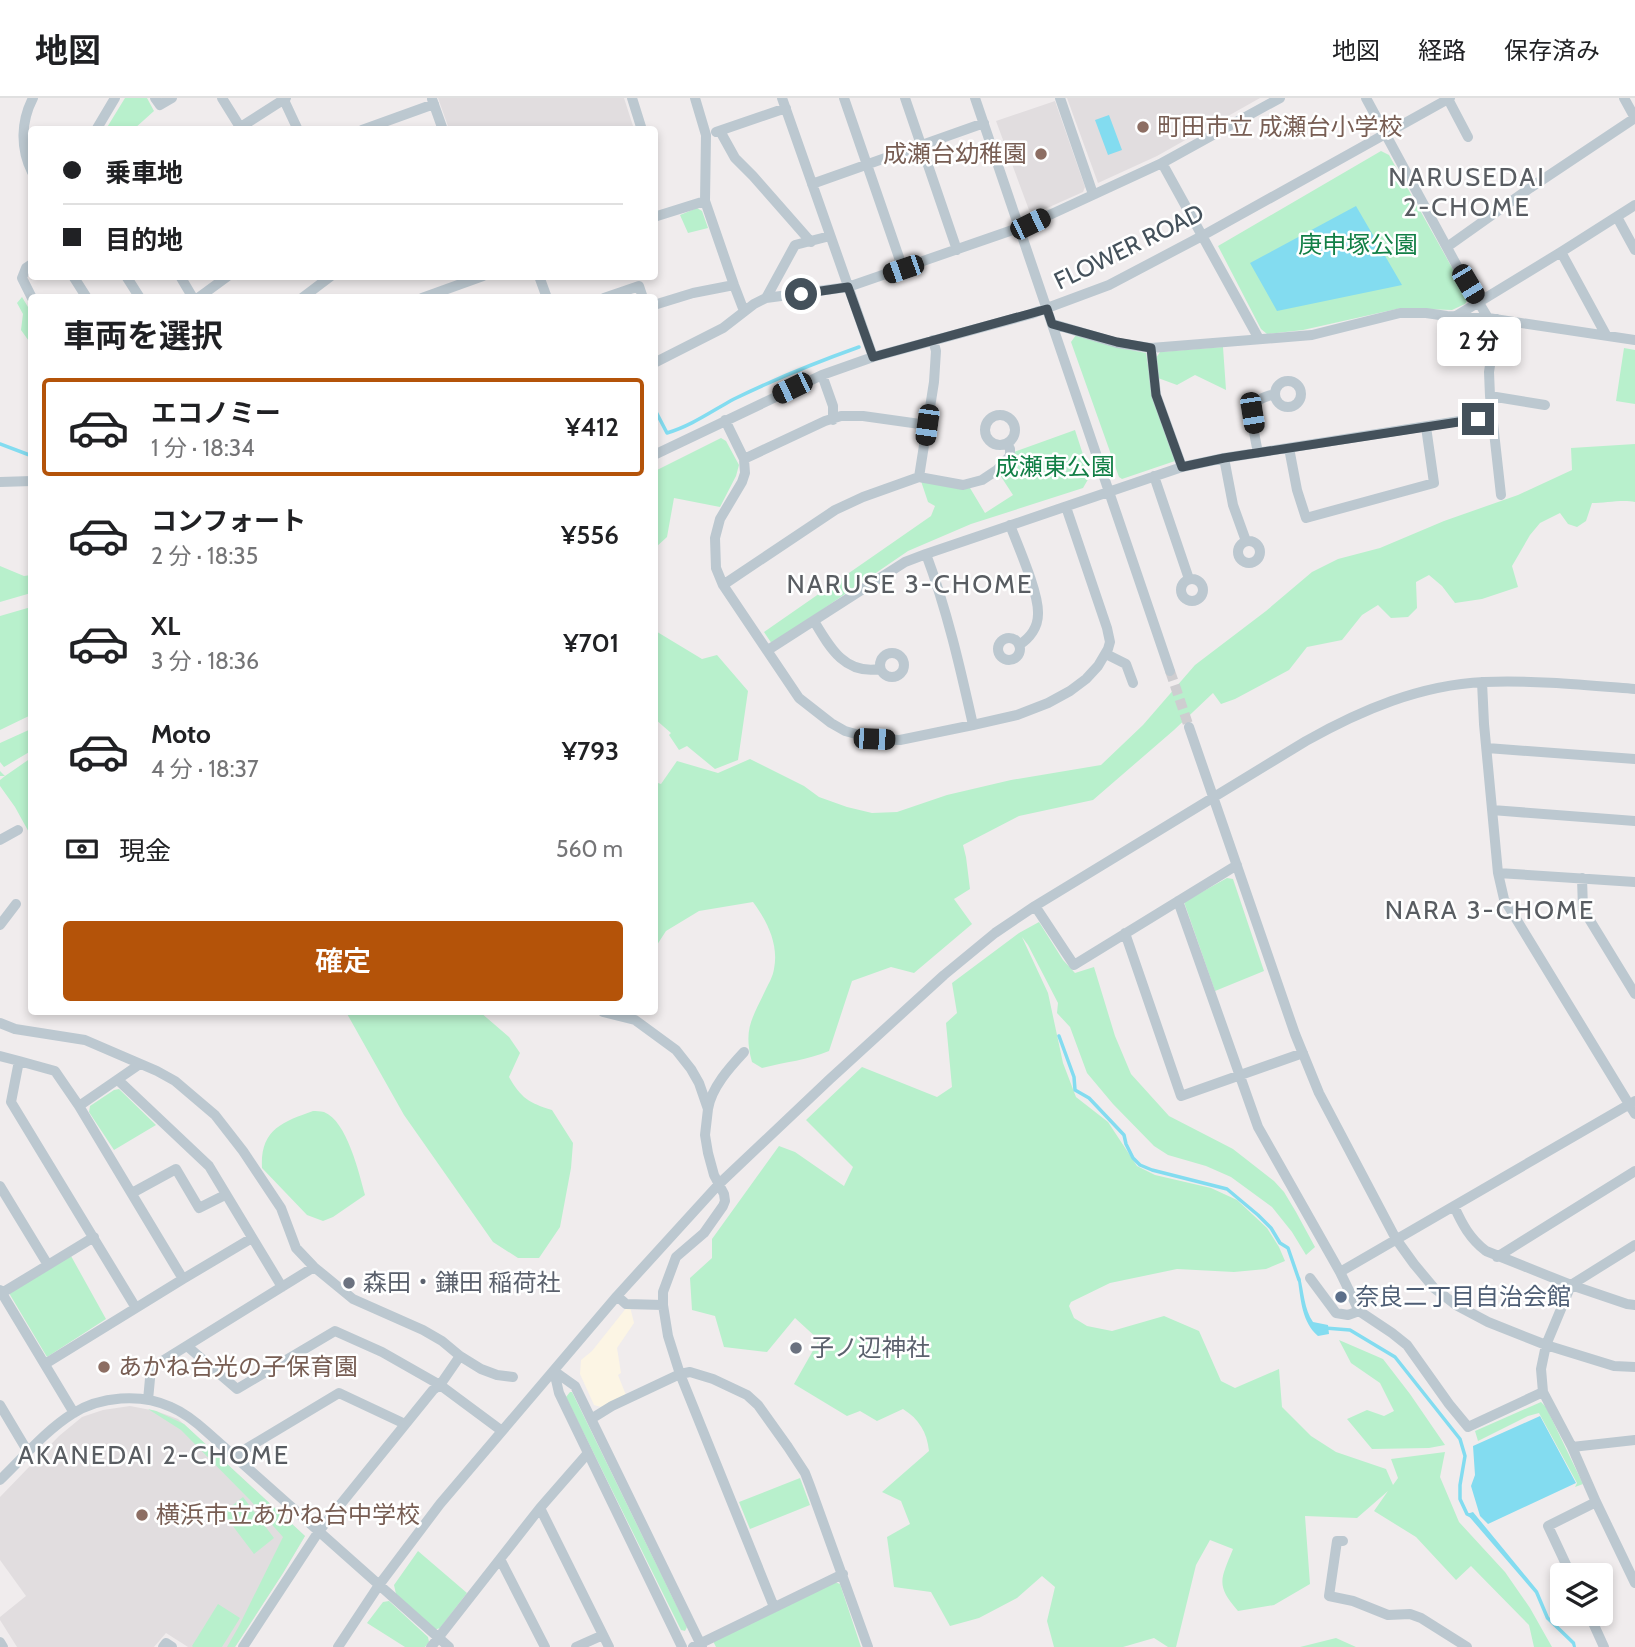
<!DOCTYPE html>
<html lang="ja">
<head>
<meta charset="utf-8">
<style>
  :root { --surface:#fff; --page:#f6f6f6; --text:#202124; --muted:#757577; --line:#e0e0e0; --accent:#b45309 }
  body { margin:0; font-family:Cabin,"Noto Sans JP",sans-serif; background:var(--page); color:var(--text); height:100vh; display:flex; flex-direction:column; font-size:26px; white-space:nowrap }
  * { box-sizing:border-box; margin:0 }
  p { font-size:23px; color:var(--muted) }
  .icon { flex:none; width:38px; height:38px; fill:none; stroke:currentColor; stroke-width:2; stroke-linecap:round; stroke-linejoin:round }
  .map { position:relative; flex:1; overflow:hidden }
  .panel { position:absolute; left:28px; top:196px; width:630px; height:721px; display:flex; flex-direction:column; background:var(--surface); border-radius:7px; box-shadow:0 4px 10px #0003 }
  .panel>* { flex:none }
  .top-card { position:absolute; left:28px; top:28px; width:630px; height:154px; border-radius:7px; box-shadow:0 4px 10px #0003; display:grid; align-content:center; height:154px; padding:0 35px; background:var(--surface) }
  .fabs { position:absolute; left:1550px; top:1465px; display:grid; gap:14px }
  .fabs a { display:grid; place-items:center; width:63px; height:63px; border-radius:7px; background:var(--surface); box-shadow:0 4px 10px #0003; font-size:35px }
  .end { position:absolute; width:32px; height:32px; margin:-16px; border:9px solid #44515b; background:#fff; box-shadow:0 0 0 4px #fff }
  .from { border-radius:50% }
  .bubble { position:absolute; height:49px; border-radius:7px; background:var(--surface); box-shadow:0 4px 10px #0003; font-size:23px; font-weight:600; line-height:49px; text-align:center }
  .car { position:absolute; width:21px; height:42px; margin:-21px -10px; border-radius:9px; box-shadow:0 0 5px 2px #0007; background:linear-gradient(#222 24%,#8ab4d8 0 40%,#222 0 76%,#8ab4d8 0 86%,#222 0) }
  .top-card b { display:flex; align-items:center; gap:24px; height:66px; font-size:26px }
  .top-card b+b { border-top:2px solid var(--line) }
  .top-card i { width:18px; height:18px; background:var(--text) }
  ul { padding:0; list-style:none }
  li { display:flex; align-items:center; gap:21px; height:98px; margin:0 14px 10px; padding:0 21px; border:4px solid transparent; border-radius:7px }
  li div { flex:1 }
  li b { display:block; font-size:26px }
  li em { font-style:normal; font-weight:600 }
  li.current { border-color:var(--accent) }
  li>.icon { width:63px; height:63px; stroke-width:1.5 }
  h2 { padding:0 35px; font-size:32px; line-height:84px }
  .pay { display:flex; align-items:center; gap:18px; height:77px; padding:0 35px; font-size:26px }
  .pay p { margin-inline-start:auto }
  .primary-button { display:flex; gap:14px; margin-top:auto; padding:14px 35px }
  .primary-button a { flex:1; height:80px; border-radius:7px; background:var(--accent); color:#fff; font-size:28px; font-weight:600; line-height:80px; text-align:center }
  header { display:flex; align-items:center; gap:42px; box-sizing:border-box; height:98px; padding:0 35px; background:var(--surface); border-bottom:2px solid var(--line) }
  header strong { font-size:33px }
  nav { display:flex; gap:38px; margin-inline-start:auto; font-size:24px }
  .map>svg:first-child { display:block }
</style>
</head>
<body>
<header>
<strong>地図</strong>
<nav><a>地図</a><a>経路</a><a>保存済み</a></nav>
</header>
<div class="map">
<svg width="1635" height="1549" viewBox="0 0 1635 1549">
  <rect width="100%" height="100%" fill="#f0eced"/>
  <path fill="#fcf5e4" d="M627,1209H630L634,1225L617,1250L621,1275L618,1277L626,1297L601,1309L594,1307L580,1276L581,1262L592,1253Z"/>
  <path fill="#e1dddf" d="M438,0H624L634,31H449Z
    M1067,0H1260L1157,58L1098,85Z
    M1055,3L1085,89L1083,94L1036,115L1029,112L996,23Z
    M130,1308L156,1313L178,1321L305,1438L283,1475L235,1549H188L166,1535L154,1549H17L0,1522V1519L26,1498L0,1462V1399L59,1338L82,1319L103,1312Z"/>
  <path fill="#b8f0cc" d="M125,0H147L154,13L134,31H106Z
    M1381,53L1389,57L1469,200L1465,206L1452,212L1401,210L1303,232L1267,236L1261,231L1218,148Z
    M697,110L702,113L708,130L688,135L680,117Z
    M22,199L31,214V246L21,232L23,216L17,205Z
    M1076,237L1120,250L1146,255L1153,299L1175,363L1122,381L1119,379L1071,244Z
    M1223,249L1226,292L1195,277L1177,287L1158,280L1156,260L1160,254Z
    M1624,250L1635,252V306L1616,303Z
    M1075,332L1090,378L1083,390L971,426L908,453L772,546L764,534L931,418L935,408L928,404L921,383L970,390L985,415L1013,397L998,374L1011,355Z
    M721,340L726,343L739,367L736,378L720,409L674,400L667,439L655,450V373Z
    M1635,346V404C1623,401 1605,405 1592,405L1586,423L1577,429L1568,426L1560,415L1540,425L1530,437L1512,468L1518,489L1482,501L1455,505L1442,488L1429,477L1416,484L1417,510L1408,519L1391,520L1378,507L1362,517L1342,542L1307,549L1289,572L1235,601L1221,606L1213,595L1174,632L1093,702L1019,718L963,747L966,759L970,791L954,801L972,826L914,875L891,869L852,883L829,953C808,962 785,964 762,970L752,964C743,931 752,921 766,891C769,885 773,878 774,871C779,846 767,823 753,804L699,813L666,833L655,850V684L661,686L677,663L718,675L750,661L804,688L819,699L847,709L872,715L897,714L947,697L1011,682L1101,667L1143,627L1195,567L1266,513L1312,474L1338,461L1380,450L1444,423L1518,397L1572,372L1571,350Z
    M0,468L24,478L31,477V495L0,504Z
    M31,509V617L0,632V518Z
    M654,532L702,561L717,557L748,593L738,662L715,671L687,648L679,652L669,637L671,635L655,621Z
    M31,631V653L4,669L0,664V645Z
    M31,660V738L15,709L0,688V682L5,678H0V673L5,678Z
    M1227,780L1233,781L1264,873L1215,893L1184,804Z
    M1039,824L1063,862L1075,875L1094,869L1115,938L1131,976L1169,1018L1233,1051L1274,1083L1284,1094L1296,1114L1315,1149L1306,1157L1292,1134L1272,1109L1231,1079L1206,1068L1168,1057L1154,1048L1113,1006L1087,975L1070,929L1057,915L1058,905L1028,847L1022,839L1048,895L1063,965L1076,999L1108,1024L1137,1068L1155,1077L1211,1090L1237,1102L1267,1130L1279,1149L1285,1163L1266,1171L1234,1174L1177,1171L1110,1185L1071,1204L1069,1208L1074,1220L1087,1228L1112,1233L1164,1218L1199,1233L1221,1283L1235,1290L1279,1271L1282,1309L1311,1338L1336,1354L1386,1371L1393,1387L1398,1380L1391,1361L1445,1354L1440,1379L1459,1424L1505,1474L1530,1510L1552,1549H1534L1529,1527L1471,1468L1456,1482L1416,1439L1374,1413L1388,1393L1357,1420L1305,1418L1310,1486L1274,1507L1238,1513C1215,1487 1221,1481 1233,1451L1210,1442L1196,1467L1176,1549H1168L1154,1540L1123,1549H1054L1047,1523L1055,1489L1042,1478L1017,1500L979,1520L950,1528L931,1494L894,1489L887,1439L910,1426L901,1403L882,1394L929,1353C927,1334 919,1321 903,1311L877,1323L860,1313L847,1318L794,1286L819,1242L795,1220L767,1254L724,1249L715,1218L692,1212L690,1180L712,1160V1141L779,1048L795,1054L844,1088L853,1069L806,1022L862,969L937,999L952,989L946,925L957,915L952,885L1019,835Z
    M346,914H480L509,939L520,955L509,979C521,1000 529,1005 552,1012L573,1045L571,1070L560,1129L539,1160H518L493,1144L404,1017Z
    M119,991L156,1027L114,1052L89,1014L90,1008L114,992Z
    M313,1013C316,1013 320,1013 324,1014C347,1023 359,1075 365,1097L333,1119L323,1123L307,1117L262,1070C260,1032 282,1024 313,1013Z
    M71,1158L106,1221L47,1259L9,1195Z
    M1339,1242L1383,1261L1410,1296L1445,1347L1429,1350L1372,1351L1347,1321L1367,1312L1384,1318L1394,1313L1380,1285L1351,1265Z
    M570,1294H572L687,1529L685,1533L681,1532L566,1299Z
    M1541,1304L1546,1309L1583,1386L1575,1389L1577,1385L1539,1315L1528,1318L1478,1343L1475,1333Z
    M148,1311L156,1313L184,1326L305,1438L283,1475L235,1549H227L239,1528L283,1439L250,1402L181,1332Z
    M800,1380L810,1407L750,1431L739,1404Z
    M243,1399L274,1440L254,1456L223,1415Z
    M418,1453L467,1495L440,1530L434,1532L396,1496L394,1487Z
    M835,1484L840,1486L861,1549H716L713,1543Z
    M389,1503L428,1539L429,1544L425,1549H405L367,1525L383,1504Z
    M218,1506L240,1520L222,1549H193L192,1548Z
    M1336,1540L1356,1549H1300Z"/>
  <path fill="#83dcf0" d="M1109,17L1122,52L1108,57L1095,22Z
    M1356,108L1402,187L1277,213L1250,165Z
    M1300,1179C1304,1194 1304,1211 1313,1224L1328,1227L1329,1236L1318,1238C1302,1224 1301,1203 1298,1183V1180Z
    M1540,1318L1576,1385L1488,1426L1480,1418L1471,1388L1475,1377L1473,1348Z
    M1473,1414L1538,1493L1549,1519L1575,1544L1576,1549H1573L1572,1546L1546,1521L1535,1495L1467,1416Z"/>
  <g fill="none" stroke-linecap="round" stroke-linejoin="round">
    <path stroke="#83dcf0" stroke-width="3.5" d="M654,310L667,335C691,328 712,313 734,301C775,281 817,264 859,249
      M0,346L32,358
      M1059,938L1074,979L1075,992L1089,1000L1124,1037L1126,1046L1133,1060L1140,1067L1152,1072L1227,1091L1258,1117L1271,1130L1280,1145L1288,1150L1299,1182
      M1325,1230L1350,1232L1395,1259L1460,1341L1465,1358L1460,1387V1401L1467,1416L1471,1418"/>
    <path stroke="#cecdd0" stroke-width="10" stroke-dasharray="10 5" stroke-linecap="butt" d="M1170,573L1189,629"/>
    <path stroke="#bcc8d0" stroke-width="10" d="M155,0L160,7L172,0
      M222,0L240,29
      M283,0L298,32
      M632,0L642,32
      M695,0L706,37L705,103L734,187L744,213
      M782,0L873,259
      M844,0L903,171
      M905,0L957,152
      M975,0L1170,573
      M1060,0L1093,96
      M1366,0L1457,168L1488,220
      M432,1L443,32
      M1448,1L1468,39
      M96,32L115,0
      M236,32L286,0
      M362,32L434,6
      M720,33L735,60L753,78L811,144
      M716,34L786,10
      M1162,65L1259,241
      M32,74C20,50 21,23 33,0
      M812,86L984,25
      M654,119L705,103
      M1617,119L1635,152
      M1447,149L1530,90L1635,20L1624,0
      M1561,154L1606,237
      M32,166L26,170L22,180L32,200
      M73,178L87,200
      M126,178L140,200
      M180,178L193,200
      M539,178L547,200
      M198,200L228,178
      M302,200L331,178
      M422,200L483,178
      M604,200L639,188L643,200
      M766,200L795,147L830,138
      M654,207L693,195L734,187
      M1456,218L1561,154L1635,107
      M1497,221L1489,274L1490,298L1501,397
      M1053,226L1117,245L1151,250L1312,237L1400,215H1426L1447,218L1488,220L1635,242
      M1151,250L1156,297L1182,369
      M654,265L723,230L754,206L766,200L848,189L1030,126L1162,65L1280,0
      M822,277L833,308V322
      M1275 296a13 13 0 1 1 26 0a13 13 0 1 1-26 0Z
      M1490,298L1545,307
      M985 332a15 15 0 1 1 30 0a15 15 0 1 1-30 0Z
      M725,322L744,361L745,375L742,384L720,421L715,440L716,470L723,487L799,600L831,625L845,633L874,641L900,642L973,627L1017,617L1048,605L1070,593L1086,581L1098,568L1108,551L1110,544L1107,530L1066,409
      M1289,350L1297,392L1306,420L1434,385L1426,329
      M1258,355C1256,344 1249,316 1254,307C1258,300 1268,298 1275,296
      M654,357L822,277L873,259L1031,216L1109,187L1202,138L1450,0
      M1224,360L1233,407L1246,443
      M744,361L825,323L841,318H863L927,327
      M1154,378L1189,481
      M919,379L934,284L936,253L933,242
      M0,384L32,383
      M1010,427C1018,448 1039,495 1038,516C1038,529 1030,540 1019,547
      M1238 454a11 11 0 1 1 22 0a11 11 0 1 1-22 0Z
      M926,456C947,512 960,569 973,627
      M1181 492a11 11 0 1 1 22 0a11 11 0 1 1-22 0Z
      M723,487L835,412L863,399L919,379L963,387L982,382L997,372L1010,358V351L1007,345
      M814,523C830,550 845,577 880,571
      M998 551a11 11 0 1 1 22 0a11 11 0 1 1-22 0Z
      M768,552L905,464L926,456L1182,369L1224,360L1491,318
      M880 567a12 12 0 1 1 24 0a12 12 0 1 1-24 0Z
      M1106,556L1126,566L1133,585
      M1482,584L1484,626L1498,775L1504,801L1635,1016
      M1189,629L1295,936L1319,995L1396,1141L1414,1166L1434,1190L1456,1207L1488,1224L1546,1247L1614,1268L1635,1269
      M1487,650L1635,661
      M1492,712L1635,723
      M0,742L18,732
      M1498,775L1635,784
      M1582,780L1583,811L1635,896
      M1178,803L1258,1029L1340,1174L1359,1213L1392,1235L1407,1247L1449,1306L1468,1329L1543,1294
      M1035,808L1074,867L1237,767
      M0,827L16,806
      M1125,835L1181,998L1303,955
      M603,914L635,922L676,952L691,971L699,985L708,1011L705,1037L708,1055L714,1077L724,1096L725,1103L723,1108L704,1135L676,1159L663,1194V1207L668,1238L680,1276L774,1509
      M0,925L15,931L85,942L157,973L175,983L215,1017L243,1053L281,1110L296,1150L314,1169L353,1201L423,1232L442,1243L460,1258L481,1271L497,1277L513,1279
      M0,958L19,963L11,1004L136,1210
      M19,963L55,973L79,1008L183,1181L45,1266
      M118,982L209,1068L282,1189
      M79,1008L140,966
      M708,1011C711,990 730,969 744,954
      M0,1088L48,1167
      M132,1095L176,1071L199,1110L225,1097
      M1454,1108C1462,1126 1470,1141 1486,1153L1571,1187L1627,1206L1635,1207
      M1635,1147L1571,1187L1546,1247L1541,1271L1543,1294L1572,1349L1596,1404L1635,1485
      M1497,1159L1635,1073
      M1340,1174L1635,1003
      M1310,1180L1336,1215L1348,1217L1359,1213
      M183,1181L252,1140
      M0,1192L74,1315
      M2,1195L94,1139
      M617,1198L626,1206L663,1207
      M187,1248L237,1291L335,1233L382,1254L440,1287L502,1333
      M554,1273L575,1288L702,1549
      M554,1273L559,1295L682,1549
      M148,1302L151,1270L314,1169
      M0,1307L28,1354
      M591,1321L612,1308L680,1276L690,1274L713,1281L747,1297L758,1307L788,1349L805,1375L810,1388L868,1549
      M1572,1349L1635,1342
      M234,1358L339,1295L405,1326
      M0,1382C23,1360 45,1333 72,1316C100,1298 141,1295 171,1309C185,1315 196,1324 207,1334L449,1549
      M540,1410L609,1549
      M1343,1443H1337L1329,1498L1353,1503L1388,1517L1410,1516L1421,1520L1467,1549
      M500,1461L545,1549
      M1571,1477L1548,1428L1596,1404
      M1589,1516L1604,1549
      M0,1544L3,1549
      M163,1549L166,1545L172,1549
      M243,1549L319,1433L433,1292L440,1287L460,1258
      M338,1549L379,1487L440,1406L617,1198L719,1086L830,981L944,877L995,835L1035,808L1306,643C1361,612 1420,587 1484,584C1534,582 1585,587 1635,591
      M431,1549L540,1410L588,1355
      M576,1549L603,1537
      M693,1549L843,1476"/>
  </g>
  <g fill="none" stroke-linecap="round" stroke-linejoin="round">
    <path stroke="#44515b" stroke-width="9" d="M801,196L848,189L873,259L1047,211L1052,226L1117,244L1151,250L1156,297L1182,369L1224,360L1478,321"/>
  </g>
  <g fill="#8d6e63" stroke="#fff" stroke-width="2.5">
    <circle cx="1143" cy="29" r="7"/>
    <circle cx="1041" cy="56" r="7"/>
    <circle cx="104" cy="1269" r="7"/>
    <circle cx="142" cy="1417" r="7"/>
  </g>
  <g fill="#6b7280" stroke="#fff" stroke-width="2.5">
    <circle cx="349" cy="1185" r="7"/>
    <circle cx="796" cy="1250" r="7"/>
  </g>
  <circle fill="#5c6f8a" stroke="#fff" stroke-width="2.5" cx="1341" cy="1199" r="7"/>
  <g text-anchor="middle" stroke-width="5" stroke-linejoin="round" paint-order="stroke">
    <g font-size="24" fill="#785e54" stroke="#fff" text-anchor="start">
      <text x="1157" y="37">町田市立 成瀬台小学校</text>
      <text x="1027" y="64" text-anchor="end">成瀬台幼稚園</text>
      <text x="118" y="1277">あかね台光の子保育園</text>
      <text x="156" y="1425">横浜市立あかね台中学校</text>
    </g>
    <g font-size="24" fill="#127f46" stroke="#fff">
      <text x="1358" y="155">庚申塚公園</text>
      <text x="1055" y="377">成瀬東公園</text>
    </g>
    <g font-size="24" fill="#44515b" stroke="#fff">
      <text transform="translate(1129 149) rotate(-26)" y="8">FLOWER ROAD</text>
    </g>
    <g font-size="24" fill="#5b616d" stroke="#fff" text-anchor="start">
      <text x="363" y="1193">森田・鎌田 稲荷社</text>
      <text x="810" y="1258">子ノ辺神社</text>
    </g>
    <g font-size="24" fill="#4e5e75" stroke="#fff" text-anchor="start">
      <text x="1355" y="1207">奈良二丁目自治会館</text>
    </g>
    <g font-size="26" letter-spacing="2" fill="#595d62" stroke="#fff">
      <text x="1467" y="88">NARUSEDAI<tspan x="1467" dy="30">2-CHOME</tspan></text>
      <text x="910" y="495">NARUSE 3-CHOME</text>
      <text x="1490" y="821">NARA 3-CHOME</text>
      <text x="154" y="1366">AKANEDAI 2-CHOME</text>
    </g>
  </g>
</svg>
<div class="fabs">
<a><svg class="icon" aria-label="layers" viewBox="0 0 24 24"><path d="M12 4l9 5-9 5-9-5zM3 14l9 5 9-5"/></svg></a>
</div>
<i class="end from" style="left:801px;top:196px"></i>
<i class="end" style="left:1478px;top:321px"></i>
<div class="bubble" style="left:1437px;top:219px;width:84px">2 分</div>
<i class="car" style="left:1030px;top:126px;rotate:64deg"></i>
<i class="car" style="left:903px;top:171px;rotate:251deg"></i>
<i class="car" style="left:1468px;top:186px;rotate:149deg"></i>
<i class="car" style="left:792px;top:290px;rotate:244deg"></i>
<i class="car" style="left:1252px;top:315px;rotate:171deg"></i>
<i class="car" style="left:927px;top:327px;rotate:188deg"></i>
<i class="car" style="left:874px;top:641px;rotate:92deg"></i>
<div class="top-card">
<b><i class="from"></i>乗車地</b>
<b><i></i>目的地</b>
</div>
<section class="panel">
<h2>車両を選択</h2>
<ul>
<li class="current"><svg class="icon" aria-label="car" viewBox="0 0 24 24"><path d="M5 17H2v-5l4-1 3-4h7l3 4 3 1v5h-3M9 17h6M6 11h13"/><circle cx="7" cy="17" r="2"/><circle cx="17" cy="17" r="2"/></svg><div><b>エコノミー</b><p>1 分 · 18:34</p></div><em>¥412</em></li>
<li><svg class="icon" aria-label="car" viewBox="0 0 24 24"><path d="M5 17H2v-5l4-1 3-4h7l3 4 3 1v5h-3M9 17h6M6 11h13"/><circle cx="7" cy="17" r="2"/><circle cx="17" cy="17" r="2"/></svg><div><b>コンフォート</b><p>2 分 · 18:35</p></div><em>¥556</em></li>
<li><svg class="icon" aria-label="car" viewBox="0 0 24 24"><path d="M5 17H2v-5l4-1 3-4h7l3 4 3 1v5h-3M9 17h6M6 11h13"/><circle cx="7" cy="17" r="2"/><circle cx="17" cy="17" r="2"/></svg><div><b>XL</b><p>3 分 · 18:36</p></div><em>¥701</em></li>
<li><svg class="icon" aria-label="car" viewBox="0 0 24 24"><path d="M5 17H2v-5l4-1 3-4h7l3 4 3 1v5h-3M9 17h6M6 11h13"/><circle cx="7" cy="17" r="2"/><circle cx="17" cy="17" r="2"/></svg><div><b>Moto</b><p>4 分 · 18:37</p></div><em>¥793</em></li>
</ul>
<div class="pay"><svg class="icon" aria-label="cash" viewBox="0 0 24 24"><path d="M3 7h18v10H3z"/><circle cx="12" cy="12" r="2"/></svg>現金<p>560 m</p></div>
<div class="primary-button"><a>確定</a></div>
</section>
</div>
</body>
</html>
